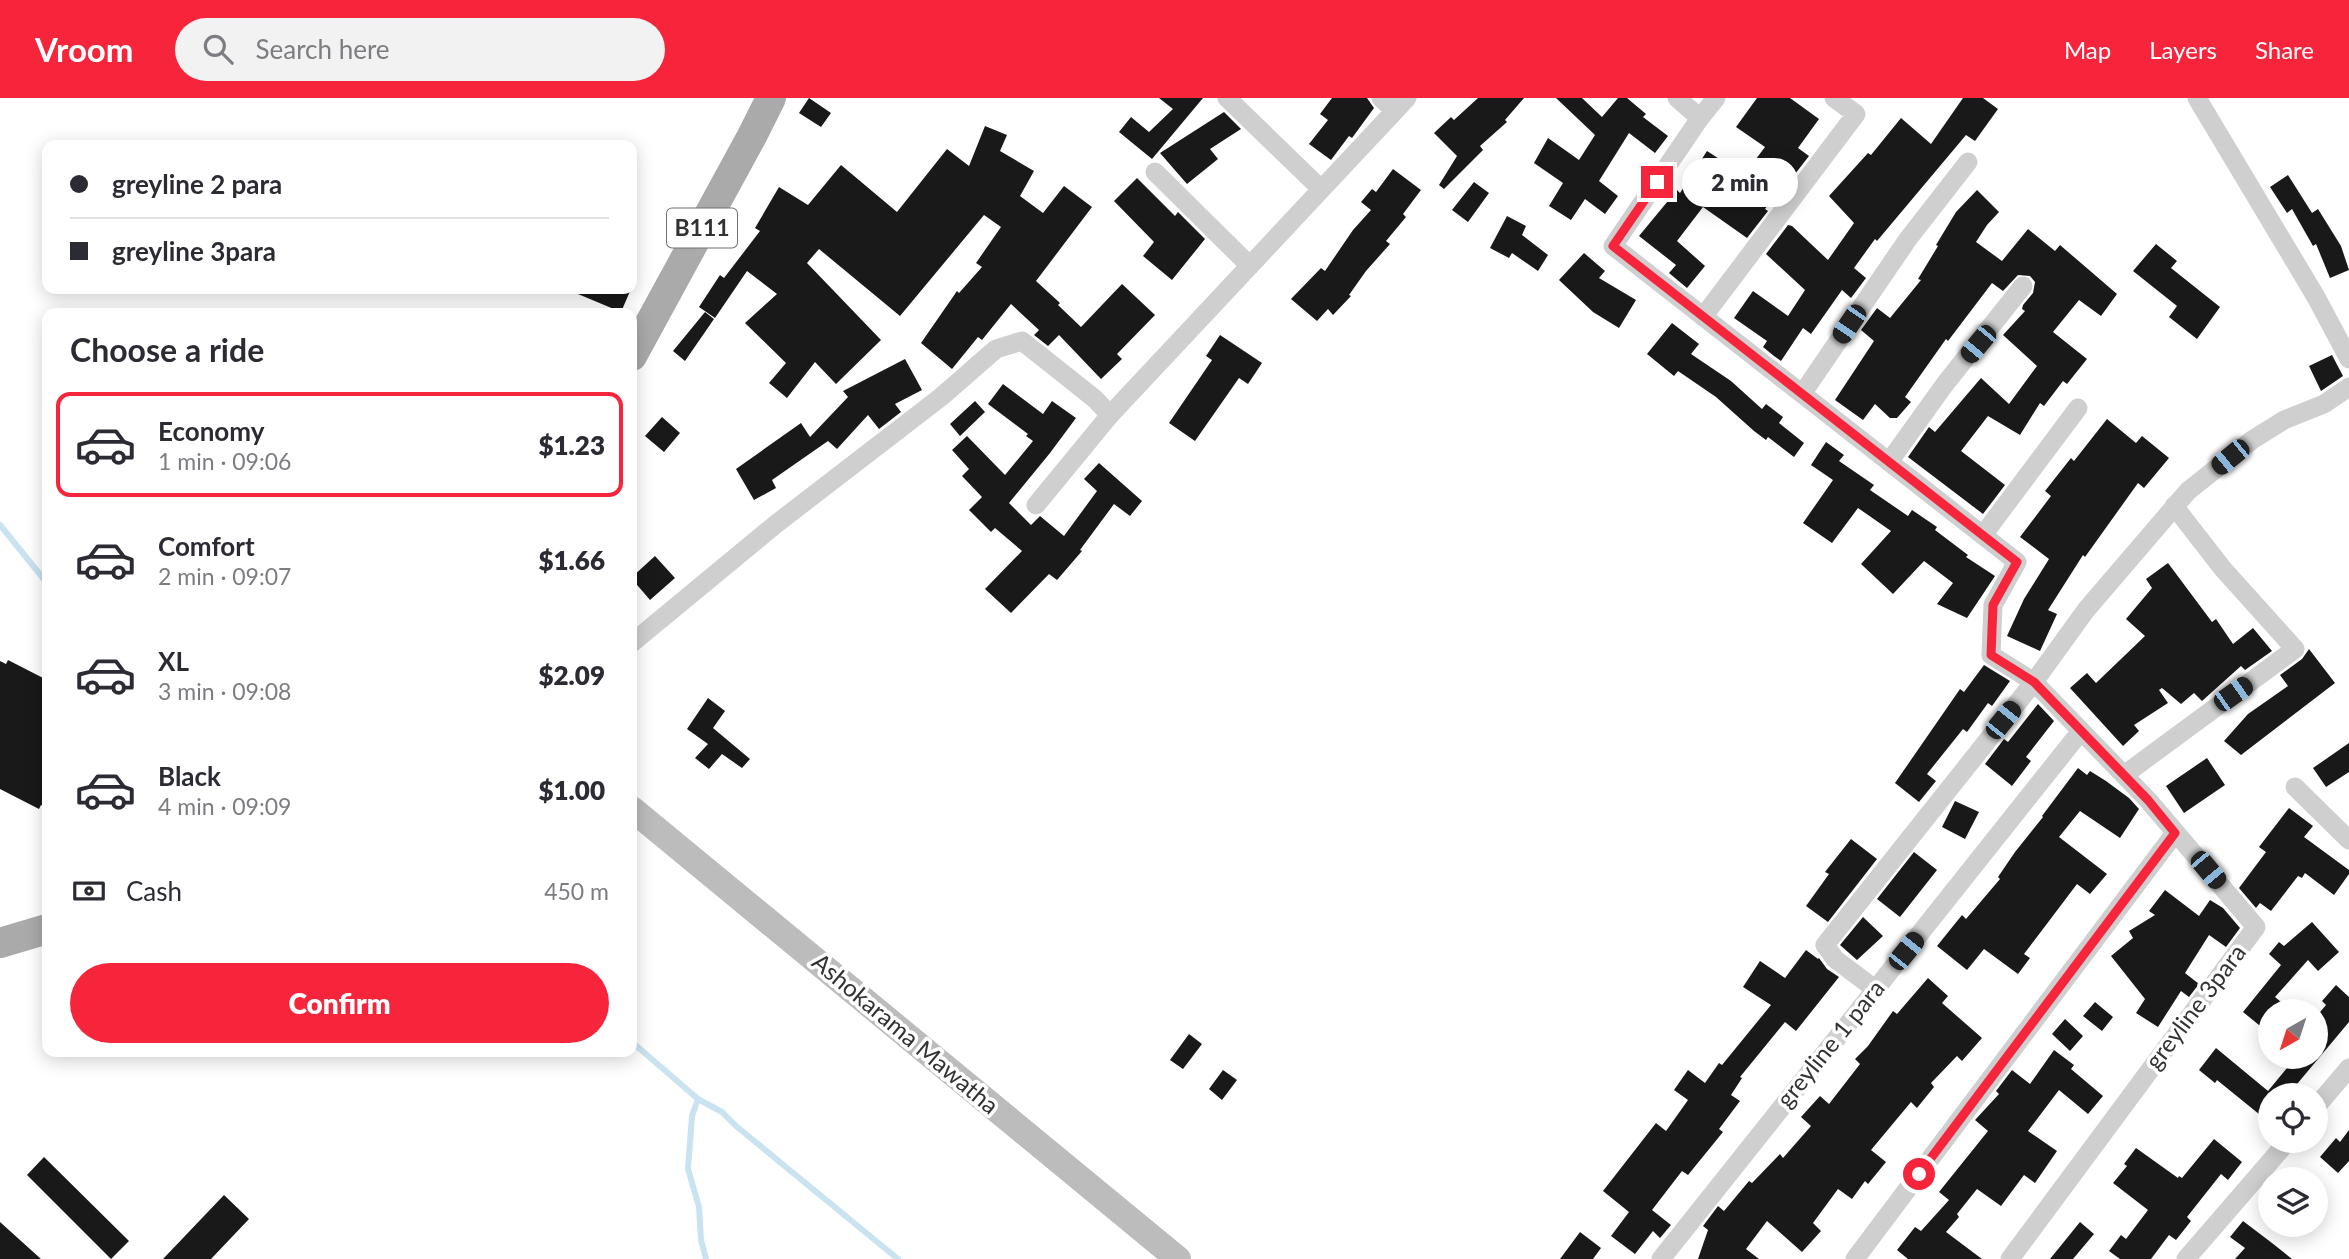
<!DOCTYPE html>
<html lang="en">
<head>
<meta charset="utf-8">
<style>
  :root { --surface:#fff; --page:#f2f2f3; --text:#2b2b33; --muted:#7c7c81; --line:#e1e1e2; --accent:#f7253c }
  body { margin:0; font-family:Lato,sans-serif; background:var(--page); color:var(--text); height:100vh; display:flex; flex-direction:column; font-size:26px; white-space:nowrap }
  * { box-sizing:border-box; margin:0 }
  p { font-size:23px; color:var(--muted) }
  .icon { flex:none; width:38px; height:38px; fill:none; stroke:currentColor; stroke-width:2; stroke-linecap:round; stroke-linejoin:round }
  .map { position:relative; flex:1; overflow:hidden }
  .drawer { position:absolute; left:42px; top:210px; width:595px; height:749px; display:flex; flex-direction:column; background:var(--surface); border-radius:14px; box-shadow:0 4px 18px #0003 }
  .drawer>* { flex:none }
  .guide { position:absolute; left:42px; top:42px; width:595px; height:154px; border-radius:14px; box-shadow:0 4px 18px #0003; display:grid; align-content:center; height:154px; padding:0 28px; background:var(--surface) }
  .needle { width:46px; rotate:219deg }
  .tools { position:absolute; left:2258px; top:901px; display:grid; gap:14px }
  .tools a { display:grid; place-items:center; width:70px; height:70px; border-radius:50%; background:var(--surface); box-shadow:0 4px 18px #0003; font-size:35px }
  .end { position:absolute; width:32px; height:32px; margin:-16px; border:9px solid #f7253c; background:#fff; box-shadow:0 0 0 4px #fff }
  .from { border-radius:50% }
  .bubble { position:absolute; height:49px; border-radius:24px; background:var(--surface); box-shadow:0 4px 18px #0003; font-size:23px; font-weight:800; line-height:49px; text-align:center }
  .car { position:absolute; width:21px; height:42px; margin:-21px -10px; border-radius:9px; box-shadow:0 0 5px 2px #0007; background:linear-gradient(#222 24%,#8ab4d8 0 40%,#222 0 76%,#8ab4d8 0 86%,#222 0) }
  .guide b { display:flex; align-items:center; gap:24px; height:66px; font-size:26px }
  .guide b+b { border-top:2px solid var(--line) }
  .guide i { width:18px; height:18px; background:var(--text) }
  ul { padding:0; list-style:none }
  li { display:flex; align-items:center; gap:21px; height:105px; margin:0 14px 10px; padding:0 14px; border:4px solid transparent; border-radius:14px }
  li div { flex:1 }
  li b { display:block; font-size:26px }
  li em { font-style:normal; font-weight:800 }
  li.active { border-color:var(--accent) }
  li>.icon { width:63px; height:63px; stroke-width:1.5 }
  h2 { padding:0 28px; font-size:32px; line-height:84px }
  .pay { display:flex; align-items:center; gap:18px; height:77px; padding:0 28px; font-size:26px }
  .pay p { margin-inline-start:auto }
  .action { display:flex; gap:14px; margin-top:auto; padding:14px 28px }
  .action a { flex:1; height:80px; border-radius:42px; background:var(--accent); color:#fff; font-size:28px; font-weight:800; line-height:80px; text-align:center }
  header { display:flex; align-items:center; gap:42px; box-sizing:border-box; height:98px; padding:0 35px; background:var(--accent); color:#fff }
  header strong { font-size:33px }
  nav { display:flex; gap:38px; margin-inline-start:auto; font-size:24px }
  .search { width:490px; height:63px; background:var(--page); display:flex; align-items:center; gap:18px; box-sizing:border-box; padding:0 24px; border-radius:38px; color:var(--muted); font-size:26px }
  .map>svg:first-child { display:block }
</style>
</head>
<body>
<header>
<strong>Vroom</strong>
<div class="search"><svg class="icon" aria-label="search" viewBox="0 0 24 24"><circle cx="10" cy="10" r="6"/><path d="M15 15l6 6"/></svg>Search here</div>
<nav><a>Map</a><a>Layers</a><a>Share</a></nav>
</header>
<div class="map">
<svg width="2349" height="1161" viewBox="0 0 2349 1161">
  <rect width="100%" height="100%" fill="#fff"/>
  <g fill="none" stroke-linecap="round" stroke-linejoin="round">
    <path stroke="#cae3f0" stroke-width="6" d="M0,427L47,485
      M632,944L698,1001L722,1014L736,1028L898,1161
      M698,1001L692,1018L688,1071L699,1109L701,1142L706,1161"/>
  </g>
  <path fill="#191919" d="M809,0L831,15L821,29L799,15Z
    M1159,0H1203L1152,61L1119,34L1131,19L1149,34L1173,11Z
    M1332,0H1367L1374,10L1352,40L1349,38L1331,62L1309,46L1328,22L1320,16Z
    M1478,0H1524L1505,22L1507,24L1480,48L1483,52L1444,91L1439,87L1457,58L1434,35L1451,19L1454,22Z
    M1556,0H1582L1602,19L1618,0H1627L1646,16L1643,19L1668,38L1655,55L1629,35L1599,83L1618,98L1605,116L1585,101L1571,122L1549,108L1563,85L1534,65L1548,40L1579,62L1595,37Z
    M1757,0H1790L1819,21L1798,50L1809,58L1788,85L1785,83L1765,111L1768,113L1747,140L1703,109L1677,143L1705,168L1687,190L1669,175L1676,167L1639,138L1677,92L1680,95L1707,53L1744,77L1765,49L1736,29Z
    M1963,0H1983L1998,11L1975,43L1966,37L1877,143L1875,141L1854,170L1866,180L1851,200L1842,192L1811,236L1803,230L1781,263L1774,258L1763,249L1767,243L1734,220L1753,193L1788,218L1805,192L1766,156L1788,127L1792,128L1828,162L1854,125L1829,98L1868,55L1871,57L1901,20L1931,46Z
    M1224,14L1241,31L1210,51L1218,61L1187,86L1160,55Z
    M985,28L1007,37L1000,53L1034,73L1020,98L1043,115L1064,88L1092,109L1036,183L1060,205L1058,207L1081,229L1122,186L1155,217L1117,256L1122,261L1101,281L1059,237L1048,248L1034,237L1039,232L1011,206L982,242L978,239L952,271L921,245L957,193L959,195L982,169L976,165L1001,129L984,117L900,218L819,151L807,165L881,242L836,286L815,264L787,300L769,285L786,265L745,225L777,196L747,173L715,220L699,209L720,177L724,180L760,133L755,130L779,89L808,107L841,67L897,114L947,51L969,68Z
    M1393,71L1421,92L1403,116L1406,119L1386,143L1390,146L1366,173L1349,197L1351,198L1333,217L1328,211L1317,223L1291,201L1321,170L1325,173L1353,132L1371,112L1361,104L1372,91L1376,94Z
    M2288,77L2312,115L2318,111L2341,148L2349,172L2330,180L2316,146L2313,148L2292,111L2287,115L2270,89Z
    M1137,80L1175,118L1178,114L1205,141L1172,182L1143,158L1154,144L1114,103Z
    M1474,84L1489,95L1468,124L1452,112Z
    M1977,92L1999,114L1987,127L1976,144L2002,163L2028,131L2055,153L2060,147L2117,196L2101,218L2079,202L2053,234L2087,261L2067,286L2063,283L2044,308L2040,305L2020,337L1988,318L1961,353L2005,387L1983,416L1908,359L1929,329L1935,334L1981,280L2009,306L2037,268L2003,237L2025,213L2022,211L2023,207L2033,195L2035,184L2030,178L2018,177L2003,193L1992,185L1948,243L1946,241L1905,299L1911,304L1897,320H1890L1875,306L1863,322L1835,302L1874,243L1861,232L1877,210L1890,220L1921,182L1918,181L1938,148L1936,147L1956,114Z
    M1507,118L1526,128L1522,137L1548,157L1538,173L1512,155L1509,160L1490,150Z
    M2156,146L2177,163L2171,170L2220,209L2197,241L2169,219L2177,208L2133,173Z
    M1584,155L1605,173L1599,180L1636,202L1619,230L1593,214L1559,182Z
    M566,191H631L621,214Z
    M705,214L714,221L685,263L673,253Z
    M1672,225L1699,246L1691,256L1731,283L1762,311L1766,306L1783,319L1779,325L1804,345L1794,359L1768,339L1766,342L1754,333L1716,299L1678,273L1674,278L1647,256Z
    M1220,237L1262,265L1248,286L1239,280L1195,343L1169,325L1212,262L1206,258Z
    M2332,257L2343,278L2321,293L2309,268Z
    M905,261L922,292L895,306L901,314L879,331L868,317L837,351L828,343L772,382L776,390L754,402L736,371L801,325L810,339L848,299L843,293Z
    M1003,286L1043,316L1052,303L1076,320L1050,355L1009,405L1031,427L1040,418L1064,438L1097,393L1084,381L1099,365L1142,403L1130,418L1114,406L1080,452L1082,453L1057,482L1049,476L1011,515L985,491L1022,453L995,430L991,434L969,412L982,399L962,378L969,371L952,352L967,338L1005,377L1033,343L1026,338L1028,336L988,306Z
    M975,303L985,314L960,338L950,326Z
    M662,319L680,335L664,354L645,338Z
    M2107,321L2136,345L2142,338L2169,360L2144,390L2138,385L2085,459L2083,457L2048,512L2057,516L2040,553L2007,538L2024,501L2049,461L2020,439L2051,398L2045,393L2071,360L2074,363Z
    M1826,344L1844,357L1839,363L1874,387L1870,392L1908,418L1912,412L1937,429L1935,432L1968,457L1966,459L1995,478L1967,520L1937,506L1953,485L1924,463L1893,496L1861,466L1891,433L1858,410L1832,445L1803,425L1833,382L1811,367Z
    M655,458L675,480L650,502L632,481V479Z
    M2168,465L2212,524L2216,521L2233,546L2253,530L2272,553L2245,572L2241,568L2202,603L2194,595L2181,606L2162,590L2159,592L2168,605L2134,627L2139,633L2123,648L2070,590L2087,575L2096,585L2145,538L2126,521L2152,490L2146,481Z
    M2309,551L2335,585L2241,657L2224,643L2248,616L2288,588L2280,577L2302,561Z
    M8,562L47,582V710L41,707L39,711L0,691V563L6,566Z
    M1984,567L2010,583L1992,608L1988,605L1967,634L1963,631L1927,676L1936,683L1919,704L1895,685L1960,591L1964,594Z
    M708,600L725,613L713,630L750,661L742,670L722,656L709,671L695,660L708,646L687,631Z
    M2038,606L2054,623L2026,659L2031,663L2012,688L1985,666L2004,641L2008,644Z
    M2349,645V674L2326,689L2313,670Z
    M2207,660L2225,687L2184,715L2166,688Z
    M2078,670L2087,677L2090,673L2106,683L2129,700L2139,711L2120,740L2080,713L2059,739L2107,776L2090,796L2077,786L2024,856L2030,860L2018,876L1984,851L1967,872L1937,848L1962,817L1966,821L2000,781L1998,779L2015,754L2043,719L2042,718Z
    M1955,703L1979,714L1965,741L1942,729Z
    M2289,710L2313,728L2304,739L2349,772V776L2334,797L2305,775L2302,780L2298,778L2271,813L2260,805L2256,810L2239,790L2266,754L2259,749Z
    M1851,741L1877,761L1828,824L1806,808L1829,776L1825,774Z
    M1914,754L1937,772L1900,819L1877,801Z
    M2165,792L2199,818L2210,802L2223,810L2240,830L2226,849L2209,837L2185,875L2199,886L2189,899L2181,893L2158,929L2136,915L2145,901L2111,858L2133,840L2129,833L2155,817L2149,813Z
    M1863,819L1883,838L1857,862L1840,847Z
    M2312,824L2339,854L2318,873L2308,862L2275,899L2293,914H2270V936L2243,914L2281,867L2269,856L2279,844L2284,848Z
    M1806,852L1818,861L1819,860L1827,871L1839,879L1796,933L1785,924L1740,979L1742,980L1731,997L1740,1003L1719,1031L1723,1034L1688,1077L1682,1073L1652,1112L1671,1127L1660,1140L1653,1133L1635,1156L1611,1138L1629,1114L1603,1093L1656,1025L1666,1033L1688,1002L1674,992L1688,972L1705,985L1719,965L1722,967L1771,907L1743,889L1760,863L1785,880Z
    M1928,880L1948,898L1942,905L1982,940L1962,963L1957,958L1931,985L1934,989L1917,1010L1911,1004L1871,1052L1886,1064L1868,1086L1865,1083L1852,1101L1838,1091L1813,1125L1821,1133L1802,1154L1767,1123L1746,1151L1759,1161H1698L1708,1132L1703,1128L1718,1108L1724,1113L1749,1083L1752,1085L1780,1056L1783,1060L1811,1028L1801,1019L1820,998L1829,1006L1860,966L1855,961L1868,948L1893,913L1897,916Z
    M2336,887L2349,899V924L2287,998H2270V1025L2217,982L2215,985L2199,972L2216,950L2268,993L2296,959H2315V920L2326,907L2322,903Z
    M2095,904L2113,919L2102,933L2083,918Z
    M2065,921L2083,938L2070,953L2052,936Z
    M1189,936L1202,946L1183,971L1170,962Z
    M2054,952L2074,967L2071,971L2103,998L2088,1016L2059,992L2028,1033L2057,1053L2035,1085L2024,1077L2001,1108L1977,1091L1957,1116L1959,1119L1946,1134L1982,1161H1908L1897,1152L1915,1129L1921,1133L1949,1102L1939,1094L1988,1033L1975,1022L1999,996L1996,993L2012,972L2030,986Z
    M1223,972L1237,982L1222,1002L1209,991Z
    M2349,1032V1063L2338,1075L2320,1059L2336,1040L2340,1044Z
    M2214,1041L2242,1064L2228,1082L2221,1076L2187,1119L2191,1123L2176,1142L2169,1137L2151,1161H2120L2109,1153L2121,1137L2126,1141L2148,1112L2113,1085L2127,1068L2124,1066L2136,1050L2178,1080L2179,1078L2182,1080Z
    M44,1059L129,1143L111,1161L27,1077Z
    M224,1097L249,1121L211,1161H163Z
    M2243,1123L2272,1145L2292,1161H2235L2245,1150L2230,1139Z
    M0,1124L41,1161H0Z
    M2080,1124L2094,1136L2073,1161H2050Z
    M1580,1134L1601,1150L1593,1161H1560Z"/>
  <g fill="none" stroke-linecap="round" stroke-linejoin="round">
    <path stroke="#cfcfcf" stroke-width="19" d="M1227,0L1321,91
      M1381,0L1395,13
      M1677,0L1700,20L1613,148L2017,464L1993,507L1991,557L2034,584L2148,702L2256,829L2010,1161
      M2197,0L2316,199L2349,261
      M1700,20L1716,0
      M1155,74L1250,168
      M1703,219L1856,16L1834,0
      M1802,296L1908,141L1968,64
      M1889,364L1945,286L2023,188
      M1036,407L1110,317
      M1983,437L2078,310
      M632,545L776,426L941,299L996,251L1022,243L1095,301L1110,317L1407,0
      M2124,677L2295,551L2223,471L2174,408
      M2295,689L2349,742
      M1875,891L1835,861L1825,847L2034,584L2086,512L2188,393L2252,342L2284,322L2324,306L2349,289
      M2315,1010L2349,970
      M1661,1161L2081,633
      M1855,1161L2175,735
      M2186,1161L2288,1043"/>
    <path stroke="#bcbcbc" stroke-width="26" d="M632,711L1178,1161"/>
    <path stroke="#aaa" stroke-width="30" d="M632,258L752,38L771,0
      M0,845L47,831"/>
  </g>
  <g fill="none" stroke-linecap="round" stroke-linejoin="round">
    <path stroke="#f7253c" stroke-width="9" d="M1657,84L1613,148L2017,464L1993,507L1991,557L2034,584L2148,702L2175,735L1919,1076"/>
  </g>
  <g text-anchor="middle" stroke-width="7" stroke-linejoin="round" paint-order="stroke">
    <rect fill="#fff" stroke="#707070" stroke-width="2" x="667" y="110.5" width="70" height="39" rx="5"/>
    <g font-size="23" font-weight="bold" fill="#323232">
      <text x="702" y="138">B111</text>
    </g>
    <g font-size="24" fill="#323232" stroke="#fff">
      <text transform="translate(2196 909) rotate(-53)" y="8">greyline 3para</text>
      <text transform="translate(905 936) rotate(40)" y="8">Ashokarama Mawatha</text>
      <text transform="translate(1831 946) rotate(-51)" y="8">greyline 1 para</text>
    </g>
  </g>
</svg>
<div class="tools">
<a><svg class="needle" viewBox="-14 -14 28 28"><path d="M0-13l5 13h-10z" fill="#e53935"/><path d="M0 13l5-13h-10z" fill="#7c7c81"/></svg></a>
<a><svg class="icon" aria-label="locate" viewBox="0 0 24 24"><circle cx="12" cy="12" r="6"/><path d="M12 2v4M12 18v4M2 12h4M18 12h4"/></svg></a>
<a><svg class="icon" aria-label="layers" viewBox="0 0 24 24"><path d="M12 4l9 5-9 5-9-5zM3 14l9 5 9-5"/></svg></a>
</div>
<i class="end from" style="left:1919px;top:1076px"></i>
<i class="end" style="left:1657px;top:84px"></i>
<div class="bubble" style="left:1682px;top:60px;width:116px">2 min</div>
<i class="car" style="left:1849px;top:226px;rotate:214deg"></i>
<i class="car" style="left:1978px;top:246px;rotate:220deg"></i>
<i class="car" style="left:2230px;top:359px;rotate:231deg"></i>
<i class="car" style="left:2233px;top:596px;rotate:55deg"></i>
<i class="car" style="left:2003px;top:622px;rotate:39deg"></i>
<i class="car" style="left:2208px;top:772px;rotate:140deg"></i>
<i class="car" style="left:1906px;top:853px;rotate:39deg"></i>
<div class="guide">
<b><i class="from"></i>greyline 2 para</b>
<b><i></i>greyline 3para</b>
</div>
<section class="drawer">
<h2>Choose a ride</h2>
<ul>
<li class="active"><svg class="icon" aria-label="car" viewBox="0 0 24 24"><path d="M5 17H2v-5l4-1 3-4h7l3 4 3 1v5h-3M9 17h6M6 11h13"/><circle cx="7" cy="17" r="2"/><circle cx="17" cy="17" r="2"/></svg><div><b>Economy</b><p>1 min · 09:06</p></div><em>$1.23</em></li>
<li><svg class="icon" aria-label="car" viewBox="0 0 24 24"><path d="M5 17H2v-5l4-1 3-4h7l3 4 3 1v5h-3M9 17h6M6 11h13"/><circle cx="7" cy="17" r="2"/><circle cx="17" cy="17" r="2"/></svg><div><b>Comfort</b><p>2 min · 09:07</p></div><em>$1.66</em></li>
<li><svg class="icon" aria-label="car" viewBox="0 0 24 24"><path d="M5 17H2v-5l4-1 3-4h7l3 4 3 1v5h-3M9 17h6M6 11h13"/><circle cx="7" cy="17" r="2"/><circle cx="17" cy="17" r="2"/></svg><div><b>XL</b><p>3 min · 09:08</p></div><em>$2.09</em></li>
<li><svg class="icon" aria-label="car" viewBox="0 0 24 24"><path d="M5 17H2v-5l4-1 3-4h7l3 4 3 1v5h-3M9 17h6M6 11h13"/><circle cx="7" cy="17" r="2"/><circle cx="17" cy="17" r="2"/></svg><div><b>Black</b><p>4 min · 09:09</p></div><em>$1.00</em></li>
</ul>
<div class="pay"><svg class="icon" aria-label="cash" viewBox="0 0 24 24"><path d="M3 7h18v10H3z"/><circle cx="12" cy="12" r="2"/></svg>Cash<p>450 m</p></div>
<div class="action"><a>Confirm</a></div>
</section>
</div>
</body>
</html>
